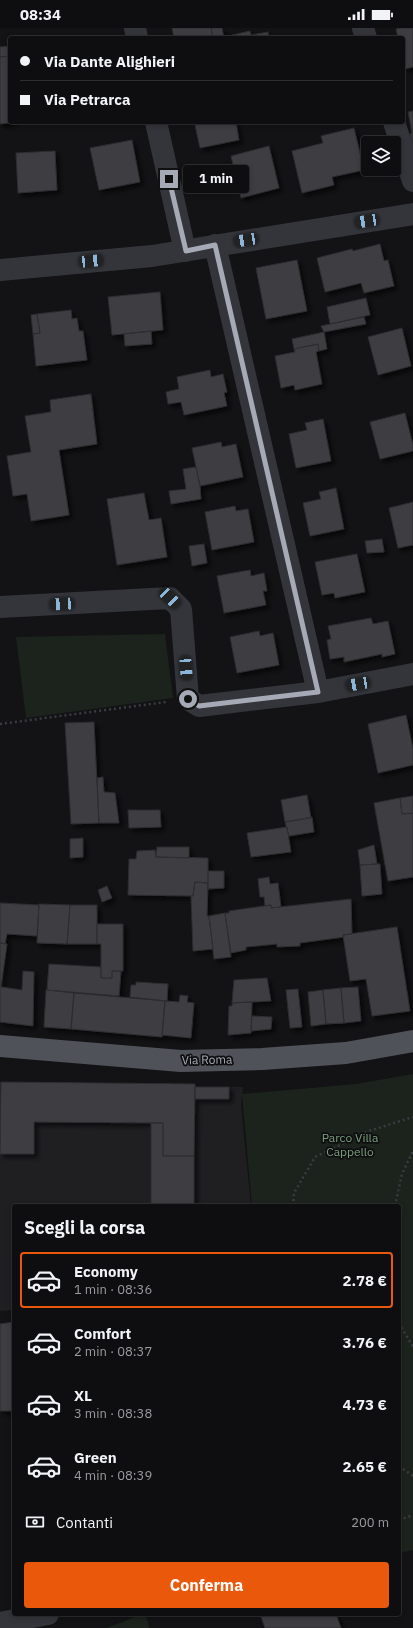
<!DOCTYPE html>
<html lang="it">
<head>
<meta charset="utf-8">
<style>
  :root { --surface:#0e0e10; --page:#1c1c1e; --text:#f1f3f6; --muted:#9b9c9f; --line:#2e2e30; --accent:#ea580c }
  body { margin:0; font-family:"IBM Plex Sans",sans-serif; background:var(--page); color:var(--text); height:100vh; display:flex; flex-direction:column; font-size:15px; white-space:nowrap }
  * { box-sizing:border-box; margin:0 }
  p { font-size:13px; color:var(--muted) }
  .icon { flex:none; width:22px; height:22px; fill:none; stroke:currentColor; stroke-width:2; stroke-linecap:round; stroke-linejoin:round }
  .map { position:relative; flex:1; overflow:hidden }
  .details { position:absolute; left:12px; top:1176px; width:389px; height:412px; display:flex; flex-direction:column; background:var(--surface); border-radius:4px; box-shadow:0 2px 6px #0003,0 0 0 1px var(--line) }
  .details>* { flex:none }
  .banner { position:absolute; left:8px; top:8px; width:397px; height:88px; border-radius:4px; box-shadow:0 2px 6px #0003,0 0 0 1px var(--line); display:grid; align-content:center; height:88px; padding:0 12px; background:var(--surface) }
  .controls { position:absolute; left:361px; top:108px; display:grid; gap:8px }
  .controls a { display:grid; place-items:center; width:40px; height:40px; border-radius:4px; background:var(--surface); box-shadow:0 2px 6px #0003,0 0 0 1px var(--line); font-size:20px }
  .end { position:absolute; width:18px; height:18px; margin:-9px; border:5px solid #a5aab6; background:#111; box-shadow:0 0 0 2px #111 }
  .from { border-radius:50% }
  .bubble { position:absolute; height:28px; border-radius:4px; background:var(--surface); box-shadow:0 2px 6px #0003,0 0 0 1px var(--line); font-size:13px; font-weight:700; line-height:28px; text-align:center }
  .car { position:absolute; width:12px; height:24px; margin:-12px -6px; border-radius:5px; box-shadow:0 0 3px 1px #0007; background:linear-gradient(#222 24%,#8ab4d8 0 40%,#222 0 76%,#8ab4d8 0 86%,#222 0) }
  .banner b { display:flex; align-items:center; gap:14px; height:38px; font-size:15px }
  .banner b+b { border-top:1px solid var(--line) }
  .banner i { width:10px; height:10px; background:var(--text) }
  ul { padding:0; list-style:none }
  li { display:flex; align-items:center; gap:12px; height:56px; margin:0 8px 6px; padding:0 4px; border:2px solid transparent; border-radius:4px }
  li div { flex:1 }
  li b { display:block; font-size:15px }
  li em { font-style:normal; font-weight:700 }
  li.active { border-color:var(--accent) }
  li>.icon { width:36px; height:36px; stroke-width:1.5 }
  h2 { padding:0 12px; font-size:18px; line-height:48px }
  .pay { display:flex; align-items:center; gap:10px; height:44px; padding:0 12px; font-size:15px }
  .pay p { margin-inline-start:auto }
  .action { display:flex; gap:8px; margin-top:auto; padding:8px 12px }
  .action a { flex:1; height:46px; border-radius:4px; background:var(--accent); color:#fff; font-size:16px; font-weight:700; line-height:46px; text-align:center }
  .status { display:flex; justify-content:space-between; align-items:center; height:28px; padding:0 20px; background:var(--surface); direction:ltr }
  .status svg { height:11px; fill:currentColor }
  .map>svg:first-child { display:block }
</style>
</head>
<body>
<div class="status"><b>08:34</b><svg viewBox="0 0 49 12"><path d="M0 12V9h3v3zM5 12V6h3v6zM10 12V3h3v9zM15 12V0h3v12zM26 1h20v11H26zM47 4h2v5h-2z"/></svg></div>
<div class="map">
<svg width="413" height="1600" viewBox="0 0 413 1600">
  <defs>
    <filter id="shadow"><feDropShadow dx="3.5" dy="3.5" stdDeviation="2" flood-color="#0009"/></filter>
  </defs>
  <rect width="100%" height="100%" fill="#131315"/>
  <path fill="#1f1f22" d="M0,1054L195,1056V1059H243L241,1077L251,1178H14V1282L0,1283Z"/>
  <path fill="#1b231c" d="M165,606L173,670L26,690L16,609Z
    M413,1046V1522L399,1525V1178H252L242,1066L356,1056Z
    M143,1586H145L150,1600H107Z"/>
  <path fill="#3d3e42" stroke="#2d2d31" filter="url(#shadow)" d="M172,0H211L213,10H174Z
    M211,0H222L224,10H213Z
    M401,0H413V39L405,41L403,33V10H398L396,1Z
    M250,3L251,7L268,4L269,10H232V7Z
    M10,18V28L0,29V19Z
    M10,28V94H17L0,96V29Z
    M413,83V118L410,106L412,105L408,84Z
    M208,94H236L239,112L200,120L195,97Z
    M354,100L364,142L332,149L334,157L302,165L292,123L323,115L321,108Z
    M132,112L140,154L99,162L90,120Z
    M269,118L279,160L241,170L231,128Z
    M55,123L57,162L18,165L16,125Z
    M380,216L384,233L388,232L394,258L364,265L361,255L325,264L317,230L352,221L353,223Z
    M297,232L307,283L266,291L256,240Z
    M160,264L163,302L112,307L108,269Z
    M366,270L370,287L330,296L327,279Z
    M71,282L72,291L77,290L79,303H83L87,332L36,338L33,306L40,305L37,286Z
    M37,286L40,305L33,306L31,287Z
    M364,289L366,296L324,304L321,298Z
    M402,300L411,338L378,347L368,309Z
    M151,303L152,316L125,318L124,306Z
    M324,304L327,321L319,323L318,316L294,321L292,311Z
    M318,316L319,323L316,324L322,356L295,362L294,357L281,360L275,328L295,324L294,321Z
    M210,342L211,349L223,346L227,364L224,365L227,378L184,387L181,374L168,376L166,364L179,361L177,349Z
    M91,366L97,416L59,422L69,487L31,493L27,466L13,468L7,428L31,424L25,388L51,384L50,372Z
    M405,385L413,417V423L380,431L370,394Z
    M323,391L331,433L296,440L289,406L307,402L305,395Z
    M221,414L222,419L236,416L243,449L200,458L192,420Z
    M196,439L200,458L201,471L171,476L169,463L186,461L183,441Z
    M336,460L344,501L310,508L303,475L321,471L319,464Z
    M144,465L149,492L161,490L167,529L117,537L107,471Z
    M413,474V517L398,520L389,480Z
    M235,478L236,483L248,481L254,514L212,522L205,484Z
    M382,511L384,524L367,525L365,513Z
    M204,516L207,535L192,538L189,518Z
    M357,526L365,564L335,570L334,565L322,567L315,534Z
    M250,542L251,548L264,545L267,563H263L266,577L224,585L217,548Z
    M371,590L373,596L388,593L395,626L382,629V626L344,634V629L330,631L327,612L331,611L328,598Z
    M259,603L260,608L273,605L279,637L237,645L230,609Z
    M406,687L413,721V737L378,745L368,696Z
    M94,694L99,795L71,796L65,695Z
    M103,749L104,764L115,765L119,795H99L97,750Z
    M307,767L311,790L285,794L281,772Z
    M413,768V785L402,786L400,770Z
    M400,770L402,786L413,785V849L388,853L374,775Z
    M128,782H160L161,799L129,800Z
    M312,789L314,804L289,808L285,794Z
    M287,799L291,824L251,829L247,805Z
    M83,810V829L70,830V811Z
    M374,817L377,836L360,837L358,822Z
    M157,819H189V830L156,829Z
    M155,822L156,829L208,830V855L195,854L193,868H191L128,867L129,831H136L137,823Z
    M377,836H380L382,866L362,868L360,837Z
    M208,843H224V860L208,861Z
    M269,849L270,856L278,855L281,879L271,880V877L265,878L264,869H260L258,851Z
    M195,854L208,855L207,888H209L213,921L193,923L191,868H193Z
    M107,858L112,870L102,874L98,862Z
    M351,871L352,906L343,907L344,909L300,915V918L277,919V916L246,919V922L231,925L225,885H229V883L271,877V880Z
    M0,875L39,877L37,908L7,906L5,916L0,915Z
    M39,876L70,877L67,916L37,915Z
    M70,877H97V916H67Z
    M225,885L231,929L214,931L209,888Z
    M97,896H123V943H112V950H101V916H97Z
    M397,899L410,983L372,988L366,951L350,953L343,907Z
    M0,915L7,916L1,959L22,962L23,943L34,944L33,998L0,994Z
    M49,936L101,939V950H112V943H121L119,968L47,962Z
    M267,950L271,973L232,975L234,952Z
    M136,954L168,956L167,973L130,969L131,957H136Z
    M358,959L361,993L344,995L341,960Z
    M341,960L344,995L326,996L323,962Z
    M298,961L302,999L290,1000L286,962Z
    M46,962L74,965L71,1001L44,999Z
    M323,962L326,996L311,998L308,964Z
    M74,965L165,973L162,1009L71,1001Z
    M180,967L188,968L187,974L194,975L191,1010L162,1007L165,973L179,974Z
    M252,974L251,1005L228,1007L229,978H232V975Z
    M252,988L272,989L271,1001L251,1003Z
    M1,1054L195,1056L194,1128H163V1095L34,1094V1126H0Z
    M195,1059H229V1071H195Z
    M151,1095H163V1128H194V1178H151Z
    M14,1294V1383H0V1296Z
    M260,1586H336L341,1600H265Z"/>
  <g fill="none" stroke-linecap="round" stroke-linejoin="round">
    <path stroke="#3a3c41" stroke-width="2.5" stroke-dasharray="2 3" stroke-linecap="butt" d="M0,696L166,674
      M293,1178L294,1165L315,1129L369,1103L413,1089
      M395,1178L402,1146L413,1123
      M399,1295L413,1319
      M399,1438L413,1448
      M399,1492L413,1487"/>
    <path stroke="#34353a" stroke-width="22" d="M135,0L137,10
      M363,0L366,10
      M156,94L185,223
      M394,94L413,153
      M215,217L318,664
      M0,242L152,228L413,186
      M0,579L170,570L181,581L188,671L199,678L318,664L413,646
      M0,1595L48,1586"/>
    <path stroke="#505259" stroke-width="22" d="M0,1018L181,1033L262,1031L346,1025L413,1013"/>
  </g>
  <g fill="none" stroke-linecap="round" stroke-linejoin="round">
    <path stroke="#a5aab6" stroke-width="5" d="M169,151L186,223L215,217L318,664L199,678L188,671"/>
  </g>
  <g text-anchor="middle" stroke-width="3.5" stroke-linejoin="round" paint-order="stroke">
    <g font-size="12" fill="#a5aab6" stroke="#0e0e10">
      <text transform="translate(207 1032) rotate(-1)" y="4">Via Roma</text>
    </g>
    <g font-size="12" fill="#7ba17d" stroke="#0e0e10">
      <text x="350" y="1114">Parco Villa<tspan x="350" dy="14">Cappello</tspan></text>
    </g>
  </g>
</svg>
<div class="controls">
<a><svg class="icon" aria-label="layers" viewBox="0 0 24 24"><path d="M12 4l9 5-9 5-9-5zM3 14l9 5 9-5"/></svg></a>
</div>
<i class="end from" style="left:188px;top:671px"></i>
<i class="end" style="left:169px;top:151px"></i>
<div class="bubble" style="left:183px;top:137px;width:66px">1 min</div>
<i class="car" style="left:367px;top:193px;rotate:261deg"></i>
<i class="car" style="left:246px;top:212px;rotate:261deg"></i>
<i class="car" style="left:91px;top:233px;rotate:85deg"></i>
<i class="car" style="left:170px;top:570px;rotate:134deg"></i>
<i class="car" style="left:62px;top:576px;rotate:267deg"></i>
<i class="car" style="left:186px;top:640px;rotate:176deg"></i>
<i class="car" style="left:358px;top:656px;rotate:260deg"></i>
<div class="banner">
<b><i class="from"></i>Via Dante Alighieri</b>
<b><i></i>Via Petrarca</b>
</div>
<section class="details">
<h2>Scegli la corsa</h2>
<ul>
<li class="active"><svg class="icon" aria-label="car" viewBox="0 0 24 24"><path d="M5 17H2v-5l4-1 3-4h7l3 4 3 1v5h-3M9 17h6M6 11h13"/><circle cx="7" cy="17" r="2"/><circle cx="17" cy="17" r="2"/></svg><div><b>Economy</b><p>1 min · 08:36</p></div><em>2.78 €</em></li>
<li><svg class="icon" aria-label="car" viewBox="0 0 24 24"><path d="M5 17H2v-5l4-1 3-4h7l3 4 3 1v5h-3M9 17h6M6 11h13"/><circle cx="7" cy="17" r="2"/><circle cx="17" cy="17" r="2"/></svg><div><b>Comfort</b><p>2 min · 08:37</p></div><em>3.76 €</em></li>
<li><svg class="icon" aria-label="car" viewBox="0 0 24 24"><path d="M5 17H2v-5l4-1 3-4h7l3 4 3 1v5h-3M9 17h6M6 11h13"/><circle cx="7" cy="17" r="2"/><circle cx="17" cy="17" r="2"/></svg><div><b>XL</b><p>3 min · 08:38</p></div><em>4.73 €</em></li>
<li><svg class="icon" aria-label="car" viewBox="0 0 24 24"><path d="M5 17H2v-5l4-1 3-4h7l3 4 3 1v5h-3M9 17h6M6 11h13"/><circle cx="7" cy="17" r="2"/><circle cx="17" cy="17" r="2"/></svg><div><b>Green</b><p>4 min · 08:39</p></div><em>2.65 €</em></li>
</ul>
<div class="pay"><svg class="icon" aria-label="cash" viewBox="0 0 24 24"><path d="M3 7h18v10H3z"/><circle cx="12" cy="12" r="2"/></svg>Contanti<p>200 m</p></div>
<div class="action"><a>Conferma</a></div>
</section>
</div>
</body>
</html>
